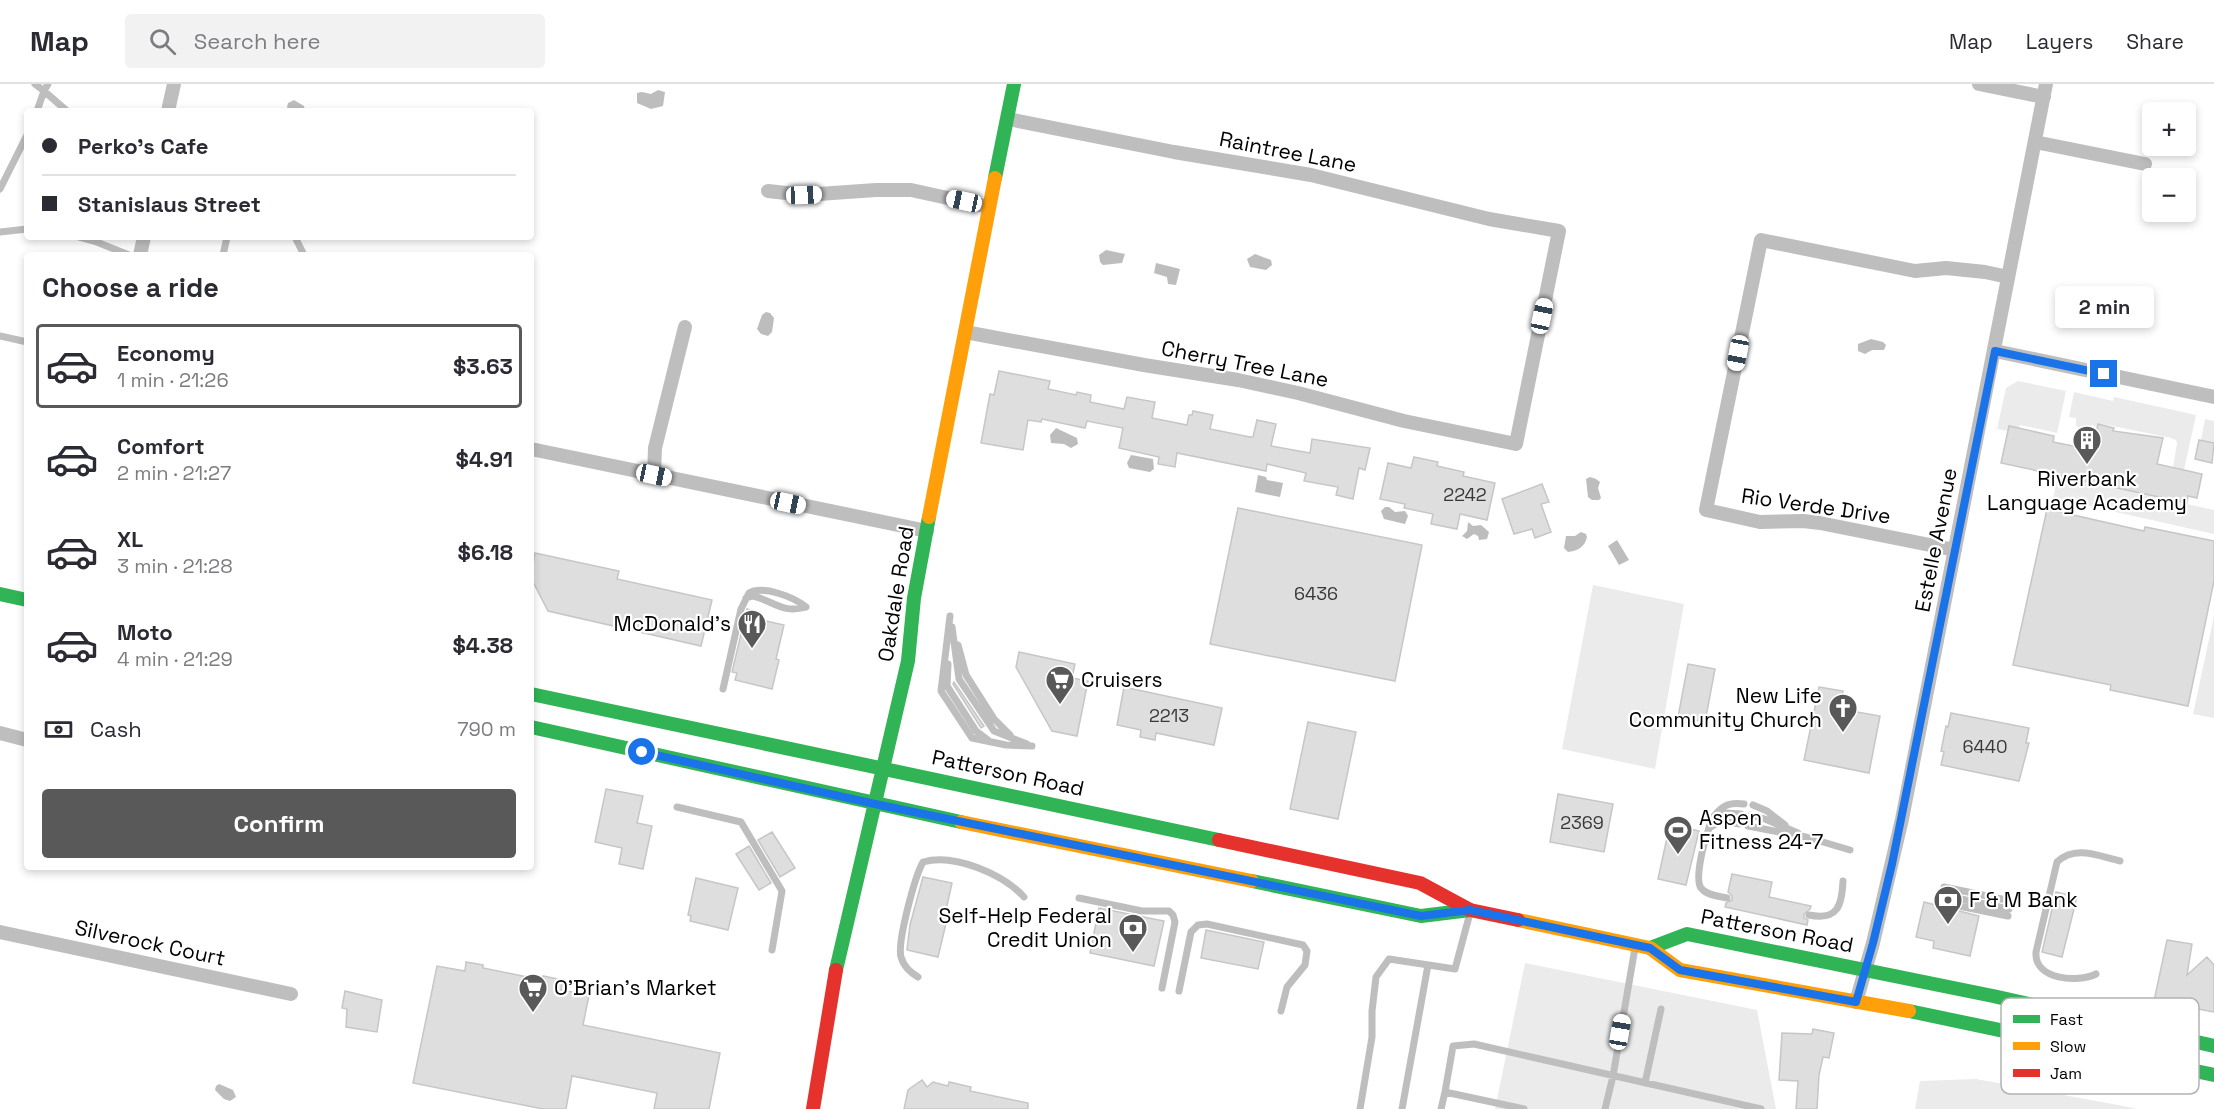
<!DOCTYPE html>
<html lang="en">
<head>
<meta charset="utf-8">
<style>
  :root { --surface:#fff; --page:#f2f2f3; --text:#2b2b33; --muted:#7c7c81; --line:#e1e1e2; --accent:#595959 }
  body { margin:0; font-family:"Space Grotesk",sans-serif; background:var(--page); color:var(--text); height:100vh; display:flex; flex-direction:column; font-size:22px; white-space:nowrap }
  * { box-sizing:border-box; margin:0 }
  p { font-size:20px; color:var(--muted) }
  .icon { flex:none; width:33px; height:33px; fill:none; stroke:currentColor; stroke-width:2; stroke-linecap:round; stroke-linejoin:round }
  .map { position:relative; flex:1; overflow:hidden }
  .sheet { position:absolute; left:24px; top:168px; width:510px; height:618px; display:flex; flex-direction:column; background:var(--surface); border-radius:6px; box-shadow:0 3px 9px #0003 }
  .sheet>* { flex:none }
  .guide { position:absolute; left:24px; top:24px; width:510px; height:132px; border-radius:6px; box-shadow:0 3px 9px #0003; display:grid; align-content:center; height:132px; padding:0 18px; background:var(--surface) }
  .tools { position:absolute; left:2142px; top:18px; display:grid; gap:12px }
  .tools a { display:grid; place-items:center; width:54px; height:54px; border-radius:6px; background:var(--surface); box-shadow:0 3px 9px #0003; font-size:30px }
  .end { position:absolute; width:27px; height:27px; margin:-14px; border:8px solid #1a73e8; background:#fff; box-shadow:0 0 0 3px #fff }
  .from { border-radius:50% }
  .bubble { position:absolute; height:42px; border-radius:6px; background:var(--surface); box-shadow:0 3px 9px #0003; font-size:20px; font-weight:600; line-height:42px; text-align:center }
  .car { position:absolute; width:18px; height:36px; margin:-18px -9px; border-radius:8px; box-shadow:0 0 4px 2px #0007; background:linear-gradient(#fff 24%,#345 0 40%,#fff 0 76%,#345 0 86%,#fff 0) }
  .guide b { display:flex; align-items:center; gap:21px; height:57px; font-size:22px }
  .guide b+b { border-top:2px solid var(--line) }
  .guide i { width:15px; height:15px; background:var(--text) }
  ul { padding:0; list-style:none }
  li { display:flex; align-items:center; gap:18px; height:84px; margin:0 12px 9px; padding:0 6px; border:3px solid transparent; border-radius:6px }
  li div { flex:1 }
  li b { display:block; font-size:22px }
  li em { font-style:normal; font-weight:600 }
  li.selected { border-color:var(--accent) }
  li>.icon { width:54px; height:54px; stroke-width:1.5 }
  h2 { padding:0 18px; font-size:27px; line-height:72px }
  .pay { display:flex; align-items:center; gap:15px; height:66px; padding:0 18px; font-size:22px }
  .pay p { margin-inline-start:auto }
  .cta { display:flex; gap:12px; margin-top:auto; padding:12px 18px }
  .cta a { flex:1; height:69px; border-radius:6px; background:var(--accent); color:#fff; font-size:24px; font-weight:600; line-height:69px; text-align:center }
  header { display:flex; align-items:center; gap:36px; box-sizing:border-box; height:84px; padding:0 30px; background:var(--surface); border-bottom:2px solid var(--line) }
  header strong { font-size:28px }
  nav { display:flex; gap:33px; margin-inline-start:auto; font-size:21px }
  .search { width:420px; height:54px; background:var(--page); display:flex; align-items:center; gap:15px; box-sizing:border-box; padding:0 21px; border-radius:6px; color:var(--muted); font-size:22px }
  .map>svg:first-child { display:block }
</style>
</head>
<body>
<header>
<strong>Map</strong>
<div class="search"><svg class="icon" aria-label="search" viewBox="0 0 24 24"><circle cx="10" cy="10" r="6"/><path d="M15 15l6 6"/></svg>Search here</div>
<nav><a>Map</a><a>Layers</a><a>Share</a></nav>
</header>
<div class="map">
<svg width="2214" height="1025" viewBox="0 0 2214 1025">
  <rect width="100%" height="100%" fill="#fff"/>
  <path fill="#ebebeb" d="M2018,297L2066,307L2057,349L2020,341L2019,344L2009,342L2008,347L1997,345L2006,304Z
    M2074,308L2113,317L2114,313L2196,331L2184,386L2173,383L2177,360L2176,356L2171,354L2108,341L2098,340L2097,343L2091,341L2090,344H2086V347L2076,342V334L2069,333Z
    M2205,335L2214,337V359L2201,356Z
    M2058,392L2214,426V450L2053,414Z
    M1593,501L1684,520L1655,685L1562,665Z
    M2214,532V634L2193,630Z
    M1525,879L1757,926L1776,1025H1495Z
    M1976,995L2118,1021L2137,1025H1915L1920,997Z"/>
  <path fill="#bdbdbd" d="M658,6L665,8L663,22L651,25L637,19V9L642,8L651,10Z
    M294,16L304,22L305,27H289L287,23L288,19Z
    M1106,166L1125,170L1122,179L1103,181L1100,178L1099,171Z
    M1255,170L1271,176L1272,181L1266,186L1250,183L1247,175Z
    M1156,179L1180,185L1176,201L1168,200L1167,193L1154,189Z
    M766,228L770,229L774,234L772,248L768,252L761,250L757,245L762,231Z
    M1871,255L1883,258L1886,261L1884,266H1872L1865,270L1858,267V260Z
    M1056,344L1077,354L1078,360L1071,364L1064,360L1051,359L1050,351Z
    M1131,371L1153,375L1154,385L1150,388L1129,384L1127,379Z
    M1258,391L1266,393L1267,396L1283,399L1280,413L1255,408Z
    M1590,393L1596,395L1600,398L1598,404L1601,414L1599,416H1592L1588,413L1586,395Z
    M1385,423H1389L1395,428L1405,427L1408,432L1405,440L1384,435L1381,427Z
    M1468,438L1473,442L1481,441L1489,448L1487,455L1479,456L1478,452L1474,450L1467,455L1462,452L1467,447Z
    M1581,448L1586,450L1587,453C1585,463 1577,467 1568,468L1564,464L1566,452H1575Z
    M1617,456L1629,476L1619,481L1608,462Z
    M219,1000L233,1006L236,1013L230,1017L224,1015L215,1006L216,1002Z"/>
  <path fill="#dedede" stroke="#c6c6c6" stroke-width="1.5" d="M999,287L1050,297L1048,305L1076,311L1077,308L1091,311L1090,318L1124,325L1127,313L1155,318L1152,334L1187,341L1189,331H1192L1193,327L1213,331L1210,345L1250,353H1253L1257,336L1276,340L1271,362L1310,369L1312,355L1370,364L1365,386L1359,384L1353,415L1336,411L1338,403L1304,397L1306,389L1267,380L1266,387L1177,369L1175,383L1158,380L1159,373L1119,364L1123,344L1087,337L1085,344L1042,335L1041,338L1028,336L1023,366L981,359L990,310L994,311Z
    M2098,340L2114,344L2113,347L2163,354L2157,380L2202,390L2197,414L2188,412L2187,419L2001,379L2009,342L2054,352L2053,358L2093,366Z
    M2199,356L2214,359L2212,379L2195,375Z
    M1414,373L1438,378L1437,382L1464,388L1463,392L1495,399L1487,436L1460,430L1457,445L1431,440L1433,430L1404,424L1405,420L1380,415L1388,379L1411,384Z
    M1542,400L1549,418L1541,420L1551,448L1535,454L1532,445L1514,450L1502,415Z
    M1238,424L1422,461L1395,597L1210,560Z
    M2047,425L2144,447L2145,443L2214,457V497L2188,622L2110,606L2111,601L2013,581Z
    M535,469L619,487L617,495L712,516L701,562L548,527L531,494Z
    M747,525L759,528L758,535L784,541L776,575L779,576L772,605L735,596L737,589L732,588Z
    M1019,568L1075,580L1072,594L1088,597L1077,652L1052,647L1016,583Z
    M1688,580L1715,585L1705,638L1678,633Z
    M954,598L984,642L981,644L953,600Z
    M1124,603L1222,624L1214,661L1156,649L1155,656L1140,653L1141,646L1117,641Z
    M1819,603L1843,607L1840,625L1880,632L1869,689L1804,676Z
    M1951,629L2029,644L2026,659H2029L2019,697L1941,681L1944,668L1941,667L1946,642L1948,643Z
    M1308,638L1356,648L1338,735L1290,725Z
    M606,705L643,712L637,739L652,742L643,785L619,780L622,764L595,758Z
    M1558,710L1613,720L1604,768L1550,758Z
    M1670,740L1699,747L1686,801L1658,795Z
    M772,748L795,784L780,793L758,756Z
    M749,762L771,799L759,806L736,770Z
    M1732,790L1772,798L1769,813L1811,822L1810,825L1804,830V834L1808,836L1807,841L1725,823L1726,819L1732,816V812L1728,808Z
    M923,793L952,799L946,826L949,827L938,873L907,866L910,841Z
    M696,794L738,804L728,846L690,837L691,832L688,831Z
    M2056,808L2077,813L2062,873L2042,868Z
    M1924,818L1979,832L1970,872L1933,864L1934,857L1916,853Z
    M1099,824L1164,837L1154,882L1090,869Z
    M1206,846L1264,858L1258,885L1201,874Z
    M2167,856L2192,860L2187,891L2207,873L2214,881V928L2154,917Z
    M466,878L483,881V884L542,896L543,892L563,896L561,906L589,911L583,941L720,969L709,1025H654L657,1009L572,992L566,1025H543L413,999L437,882L465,887Z
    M345,907L382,916L377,948L346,943L347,925L342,924Z
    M1813,945L1834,949L1829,974L1823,973L1819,991L1817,1025H1796L1798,997L1779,996L1782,949L1812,950Z
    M922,996L927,1003L933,998L948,1002L949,998L971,1003L970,1007L1028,1019V1025H904L908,1006Z"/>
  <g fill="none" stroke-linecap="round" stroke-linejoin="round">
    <path stroke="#bebebe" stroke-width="7" d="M35,0L44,7L48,0
      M37,27L44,7L67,27
      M0,105L27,51
      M0,148L27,145
      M79,153L94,157L129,171
      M295,153L304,171
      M223,171L227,153
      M0,252L27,258
      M746,514L753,512C774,517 782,530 806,523
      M950,532L941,607L972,654L1006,661L1032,662
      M952,543L959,595L994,647L1027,660
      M958,561L966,591L994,635L1010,651
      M948,580L947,602L976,647L988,656
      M723,605L741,525L749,509C763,501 794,513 806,523
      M1753,721L1767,727L1785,741
      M677,723L741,738L782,807L772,866
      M1715,731C1723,721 1730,718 1744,720
      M1751,731L1765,735L1798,749
      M1748,742L1806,753L1850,766
      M1709,743L1714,732L1726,729L1741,730
      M1944,803L2011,817
      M1942,811L1949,820L2008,832
      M1942,811L2009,825
      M1079,814L1142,827H1169L1173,831L1175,838L1162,904
      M1727,814C1718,812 1706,811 1701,804C1694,794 1705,755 1709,744C1719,737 1727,737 1739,740
      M1809,831C1838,837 1842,821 1843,797
      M2096,890C2078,899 2034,896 2036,868L2057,778C2075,761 2098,772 2120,777
      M918,893C910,888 904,883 901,873C897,858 915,792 923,778C954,769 1003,790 1024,813
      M1179,907L1191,848L1198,841L1207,840L1303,861L1307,867L1305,881L1287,903L1281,927
      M1645,999L1661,925
      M1360,1025L1372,953V927L1376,893L1389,875L1455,885L1470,829
      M1402,1025L1428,881
      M1441,1025L1445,1008
      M1524,1025L1445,1008L1453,962L1474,960L1761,1025
      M1605,1025L1613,992L1635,864"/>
    <path stroke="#bebebe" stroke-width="14" d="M1979,0L2044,13
      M168,27L174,0
      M2035,58L2145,80
      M768,107L804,111L876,106H911L989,123
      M140,171L144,153
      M965,248L1144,281L1238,296L1298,309L1404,337L1516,360L1559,147L1489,135L1311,91L1174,68L1008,35
      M1995,267L2214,313
      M531,365L927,447
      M654,391L655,364L685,243
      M1955,466L1820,439L1803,437L1760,438L1706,426L1761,156L1915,187L1946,184L1985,188L2008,193
      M0,649L27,656
      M0,848L291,910
      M1856,918L1873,859L1902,735L2046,0"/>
    <path stroke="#30b455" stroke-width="14" d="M995,94L1014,0
      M0,510L27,516
      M531,610L1219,756
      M531,643L961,738
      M1252,797L1421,832L1470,826
      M1650,864L1687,850L1993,912L2214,962
      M836,886L908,577L914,514L929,433
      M1909,927L2214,991"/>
    <path stroke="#ff9f0a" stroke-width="14" d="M929,433L995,94
      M961,738L1252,797
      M1518,836L1650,864L1680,886L1909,927"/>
    <path stroke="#e5322d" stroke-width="14" d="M1219,756L1420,799L1470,826L1518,836
      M813,1025L836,886"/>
  </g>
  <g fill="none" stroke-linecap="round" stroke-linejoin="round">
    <path stroke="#1a73e8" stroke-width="8" d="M642,668L875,720L1421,832L1470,826L1650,864L1680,886L1856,918L1873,859L1892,780L1995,267L2104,290"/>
  </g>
  <defs>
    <g id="building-pin" transform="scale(1.5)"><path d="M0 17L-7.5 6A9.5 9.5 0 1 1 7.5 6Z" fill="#595959" stroke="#fff"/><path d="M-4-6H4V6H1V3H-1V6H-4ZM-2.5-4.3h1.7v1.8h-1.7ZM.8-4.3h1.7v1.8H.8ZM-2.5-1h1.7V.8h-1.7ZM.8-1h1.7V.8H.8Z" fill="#fff"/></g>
    <g id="restaurant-pin" transform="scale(1.5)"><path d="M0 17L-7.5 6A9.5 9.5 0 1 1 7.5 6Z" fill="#595959" stroke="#fff"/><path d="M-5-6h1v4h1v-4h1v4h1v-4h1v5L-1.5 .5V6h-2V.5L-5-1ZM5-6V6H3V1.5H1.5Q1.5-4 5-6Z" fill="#fff"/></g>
    <g id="supermarket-pin" transform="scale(1.5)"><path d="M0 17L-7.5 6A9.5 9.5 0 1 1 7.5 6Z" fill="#595959" stroke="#fff"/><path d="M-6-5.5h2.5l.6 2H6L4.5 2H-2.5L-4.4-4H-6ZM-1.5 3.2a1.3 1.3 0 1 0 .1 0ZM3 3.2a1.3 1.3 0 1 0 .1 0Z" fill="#fff"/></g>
    <g id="church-pin" transform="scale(1.5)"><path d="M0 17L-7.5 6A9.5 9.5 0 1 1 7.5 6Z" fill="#595959" stroke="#fff"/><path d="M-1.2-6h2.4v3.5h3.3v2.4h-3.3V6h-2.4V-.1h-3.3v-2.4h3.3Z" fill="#fff"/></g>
    <g id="stadium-pin" transform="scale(1.5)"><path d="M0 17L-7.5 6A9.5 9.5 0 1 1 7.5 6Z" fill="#595959" stroke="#fff"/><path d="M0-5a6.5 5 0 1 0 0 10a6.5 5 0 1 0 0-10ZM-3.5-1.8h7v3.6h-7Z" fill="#fff"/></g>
    <g id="bank-pin" transform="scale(1.5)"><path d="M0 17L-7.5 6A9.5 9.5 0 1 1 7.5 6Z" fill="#595959" stroke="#fff"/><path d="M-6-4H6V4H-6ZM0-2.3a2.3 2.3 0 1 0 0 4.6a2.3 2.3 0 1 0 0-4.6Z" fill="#fff"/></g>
  </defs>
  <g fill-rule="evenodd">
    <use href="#building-pin" x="2087" y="356"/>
    <use href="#restaurant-pin" x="752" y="540"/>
    <use href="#supermarket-pin" x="1060" y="596"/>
    <use href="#church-pin" x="1843" y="624"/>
    <use href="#stadium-pin" x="1678" y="746"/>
    <use href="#bank-pin" x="1948" y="816"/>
    <use href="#bank-pin" x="1133" y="844"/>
    <use href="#supermarket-pin" x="533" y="904"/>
  </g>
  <g text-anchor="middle" stroke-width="4.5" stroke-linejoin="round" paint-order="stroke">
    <g font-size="18" fill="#383838">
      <text x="1465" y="417">2242</text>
      <text x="1316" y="516">6436</text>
      <text x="1169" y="638">2213</text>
      <text x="1985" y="669">6440</text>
      <text x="1582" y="745">2369</text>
    </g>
    <g font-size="21" fill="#000" stroke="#fff">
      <text transform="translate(1288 68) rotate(11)" y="7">Raintree Lane</text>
      <text transform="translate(1245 280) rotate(11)" y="7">Cherry Tree Lane</text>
      <text transform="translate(1816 422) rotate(8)" y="7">Rio Verde Drive</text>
      <text transform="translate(1936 456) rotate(-79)" y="7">Estelle Avenue</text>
      <text transform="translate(896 510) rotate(-81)" y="7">Oakdale Road</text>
      <text transform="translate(1008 689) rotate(12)" y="7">Patterson Road</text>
      <text transform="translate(1777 847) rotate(11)" y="7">Patterson Road</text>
      <text transform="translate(150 859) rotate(12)" y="7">Silverock Court</text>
    </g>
    <g font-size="21" fill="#000" stroke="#fff" text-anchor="start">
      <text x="2087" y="402" text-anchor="middle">Riverbank<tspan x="2087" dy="24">Language Academy</tspan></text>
      <text x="731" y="547" text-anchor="end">McDonald's</text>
      <text x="1081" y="603">Cruisers</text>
      <text x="1822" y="619" text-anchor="end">New Life<tspan x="1822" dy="24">Community Church</tspan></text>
      <text x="1699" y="741">Aspen<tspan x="1699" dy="24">Fitness 24-7</tspan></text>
      <text x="1969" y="823">F &amp; M Bank</text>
      <text x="1112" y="839" text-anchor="end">Self-Help Federal<tspan x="1112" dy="24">Credit Union</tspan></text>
      <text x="554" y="911">O'Brian's Market</text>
    </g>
  </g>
  <rect x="2001" y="914" width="198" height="96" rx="9" fill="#fff" stroke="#b2b2b2" stroke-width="1.5"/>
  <rect x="2013" y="931" width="27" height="8" fill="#30b455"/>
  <rect x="2013" y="958" width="27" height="8" fill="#ff9f0a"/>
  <rect x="2013" y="985" width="27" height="8" fill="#e5322d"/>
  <g font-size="16" fill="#000">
    <text x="2050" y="941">Fast</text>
    <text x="2050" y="968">Slow</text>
    <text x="2050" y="995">Jam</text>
  </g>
</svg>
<div class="tools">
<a>+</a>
<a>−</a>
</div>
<i class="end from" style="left:642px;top:668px"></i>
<i class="end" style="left:2104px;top:290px"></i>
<div class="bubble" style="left:2055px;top:202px;width:99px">2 min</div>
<i class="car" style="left:804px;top:111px;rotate:88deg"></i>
<i class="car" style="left:964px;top:117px;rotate:282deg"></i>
<i class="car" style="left:1542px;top:232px;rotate:12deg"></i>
<i class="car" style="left:1738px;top:269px;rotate:191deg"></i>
<i class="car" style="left:654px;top:391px;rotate:102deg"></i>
<i class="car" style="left:788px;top:419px;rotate:102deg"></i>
<i class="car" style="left:1620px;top:948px;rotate:10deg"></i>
<div class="guide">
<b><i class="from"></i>Perko's Cafe</b>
<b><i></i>Stanislaus Street</b>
</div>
<section class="sheet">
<h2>Choose a ride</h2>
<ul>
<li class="selected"><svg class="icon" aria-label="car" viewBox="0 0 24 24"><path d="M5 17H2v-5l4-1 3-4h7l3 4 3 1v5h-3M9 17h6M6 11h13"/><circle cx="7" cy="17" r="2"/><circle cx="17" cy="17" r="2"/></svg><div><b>Economy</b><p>1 min · 21:26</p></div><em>$3.63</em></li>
<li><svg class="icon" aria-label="car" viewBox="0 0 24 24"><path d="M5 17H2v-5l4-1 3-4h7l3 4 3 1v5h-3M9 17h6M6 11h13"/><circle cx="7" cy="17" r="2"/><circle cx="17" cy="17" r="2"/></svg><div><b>Comfort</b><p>2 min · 21:27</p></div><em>$4.91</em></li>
<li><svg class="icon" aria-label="car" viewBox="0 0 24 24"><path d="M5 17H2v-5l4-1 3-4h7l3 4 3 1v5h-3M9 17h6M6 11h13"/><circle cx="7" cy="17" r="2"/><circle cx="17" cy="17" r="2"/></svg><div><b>XL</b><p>3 min · 21:28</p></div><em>$6.18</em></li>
<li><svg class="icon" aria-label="car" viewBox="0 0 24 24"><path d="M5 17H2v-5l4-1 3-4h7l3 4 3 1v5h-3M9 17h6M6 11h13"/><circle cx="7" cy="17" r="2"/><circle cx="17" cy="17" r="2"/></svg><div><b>Moto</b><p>4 min · 21:29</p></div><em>$4.38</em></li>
</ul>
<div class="pay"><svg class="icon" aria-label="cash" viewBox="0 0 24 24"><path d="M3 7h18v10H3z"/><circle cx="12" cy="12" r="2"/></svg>Cash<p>790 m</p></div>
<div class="cta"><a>Confirm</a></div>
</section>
</div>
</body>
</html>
